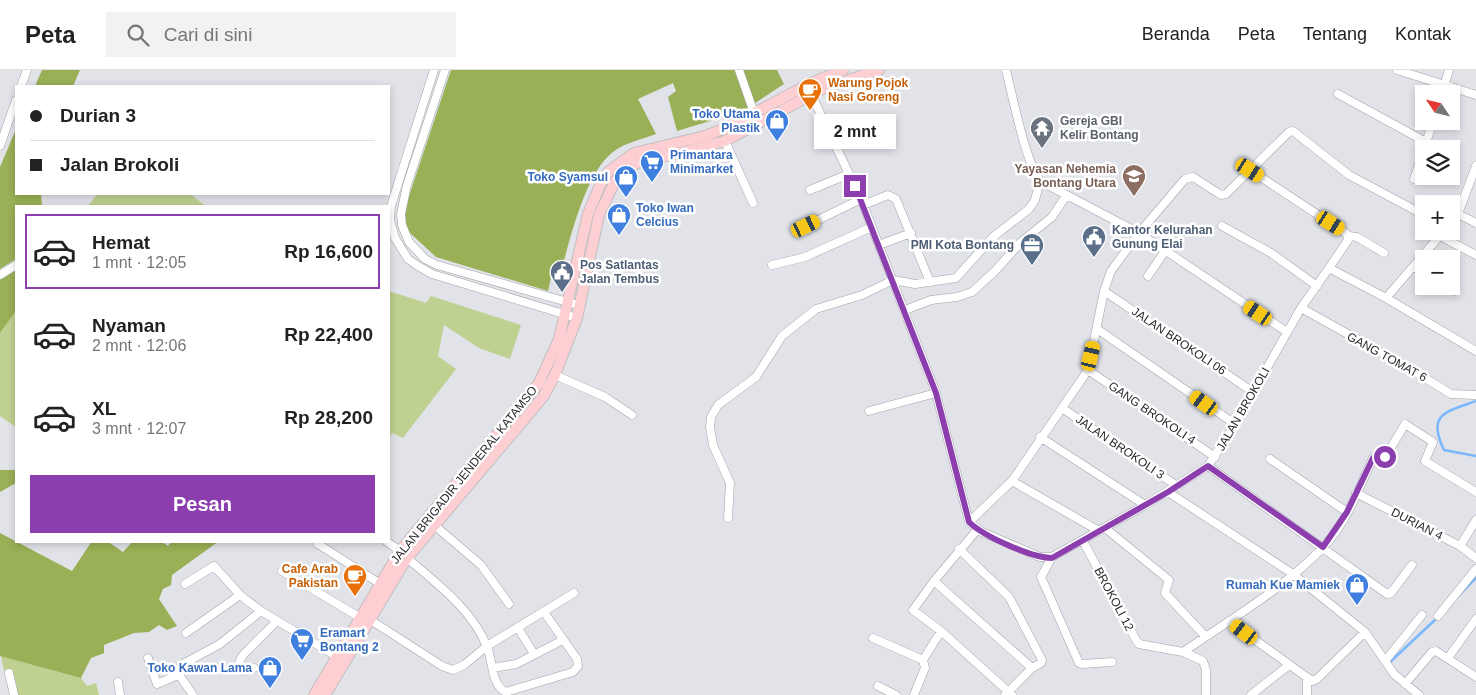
<!DOCTYPE html>
<html lang="id">
<head>
<meta charset="utf-8">
<style>
  :root { --surface:#fff; --page:#f2f2f2; --text:#222; --muted:#767676; --line:#e0e0e0; --accent:#8d3eae }
  body { margin:0; font-family:Arial,sans-serif; background:var(--page); color:var(--text); height:100vh; display:flex; flex-direction:column; font-size:19px; white-space:nowrap }
  * { box-sizing:border-box; margin:0 }
  p { font-size:16px; color:var(--muted) }
  .icon { flex:none; width:28px; height:28px; fill:none; stroke:currentColor; stroke-width:2; stroke-linecap:round; stroke-linejoin:round }
  .map { position:relative; flex:1; overflow:hidden }
  .sheet { position:absolute; left:15px; top:135px; width:375px; height:338px; display:flex; flex-direction:column; background:var(--surface); border-radius:0px; box-shadow:0 2px 8px #0003 }
  .sheet>* { flex:none }
  .guide { position:absolute; left:15px; top:15px; width:375px; height:110px; border-radius:0px; box-shadow:0 2px 8px #0003; display:grid; align-content:center; height:110px; padding:0 15px; background:var(--surface) }
  .needle { width:32px; rotate:305deg }
  .tools { position:absolute; left:1415px; top:15px; display:grid; gap:10px }
  .tools a { display:grid; place-items:center; width:45px; height:45px; border-radius:0px; background:var(--surface); box-shadow:0 2px 8px #0003; font-size:25px }
  .end { position:absolute; width:22px; height:22px; margin:-11px; border:6px solid #8d3eae; background:#fff; box-shadow:0 0 0 2px #fff }
  .from { border-radius:50% }
  .bubble { position:absolute; height:35px; border-radius:0px; background:var(--surface); box-shadow:0 2px 8px #0003; font-size:16px; font-weight:700; line-height:35px; text-align:center }
  .car { position:absolute; width:15px; height:30px; margin:-15px -8px; border-radius:6px; box-shadow:0 0 4px 1px #0007; background:linear-gradient(#f5c518 24%,#345 0 40%,#f5c518 0 76%,#345 0 86%,#f5c518 0) }
  .guide b { display:flex; align-items:center; gap:18px; height:48px; font-size:19px }
  .guide b+b { border-top:1px solid var(--line) }
  .guide i { width:12px; height:12px; background:var(--text) }
  ul { padding:9px 0 0; list-style:none }
  li { display:flex; align-items:center; gap:15px; height:75px; margin:0 10px 8px; padding:0 5px; border:2px solid transparent; border-radius:0px }
  li div { flex:1 }
  li b { display:block; font-size:19px }
  li em { font-style:normal; font-weight:700 }
  li.current { border-color:var(--accent) }
  li>.icon { width:45px; height:45px; stroke-width:1.5 }
  .button { display:flex; gap:10px; margin-top:auto; padding:10px 15px }
  .button a { flex:1; height:58px; border-radius:0px; background:var(--accent); color:#fff; font-size:20px; font-weight:700; line-height:58px; text-align:center }
  header { display:flex; align-items:center; gap:30px; box-sizing:border-box; height:70px; padding:0 25px; background:var(--surface); border-bottom:1px solid var(--line) }
  header strong { font-size:24px }
  nav { display:flex; gap:28px; margin-inline-start:auto; font-size:18px }
  .search { width:350px; height:45px; background:var(--page); display:flex; align-items:center; gap:12px; box-sizing:border-box; padding:0 18px; border-radius:0px; color:var(--muted); font-size:19px }
  .map>svg:first-child { display:block }
</style>
</head>
<body>
<header>
<strong>Peta</strong>
<div class="search"><svg class="icon" aria-label="search" viewBox="0 0 24 24"><circle cx="10" cy="10" r="6"/><path d="M15 15l6 6"/></svg>Cari di sini</div>
<nav><a>Beranda</a><a>Peta</a><a>Tentang</a><a>Kontak</a></nav>
</header>
<div class="map">
<svg width="1476" height="625" viewBox="0 0 1476 625">
  <rect width="100%" height="100%" fill="#e1e3e9"/>
  <path fill="#bfd190" d="M97,124H190L206,136H88Z
    M389,221L426,233L431,226L521,255L510,289L479,278L444,255L438,286L456,299L403,368L392,363L389,369Z
    M16,241V357L0,346V263Z
    M1,586L81,608L87,616L96,613L99,625H16L11,600L4,601Z"/>
  <path fill="#9ab056" d="M42,0H80L73,16H35Z
    M451,0H777L784,14L743,41L677,61L668,27L676,21L673,13L638,29L656,64C643,69 624,73 613,82C584,104 569,174 559,209L551,208L548,221L436,187L409,162L403,144Z
    M16,59V124H41L42,136H16V189L0,199V97Z
    M16,195V241L0,263V205Z
    M0,400H16V413L0,422Z
    M0,463L72,501L92,471H107L123,482L133,471H161L168,476L172,471H219L172,505L171,515L163,519L159,529L177,556L167,560L159,555L149,562L134,563L104,575V583L91,588L81,608L0,586Z"/>
  <g fill="none" stroke-linecap="round" stroke-linejoin="round">
    <path stroke="#7bb7fd" stroke-width="2.5" d="M1476,331C1447,342 1426,343 1444,380L1476,386
      M1458,526L1476,508
      M1389,593L1437,548"/>
    <g stroke="#a1a3a9" stroke-width="9">
      <path id="minor" d="M434,0L391,136L390,150L395,168L408,189L418,196L432,204L577,248
        M445,0L407,115L401,144L402,155L409,172L425,189L437,195L578,235
        M739,0L754,43
        M1006,0C1013,28 1025,90 1040,111L1139,163L1287,262
        M1397,0L1476,25
        M21,16L27,0
        M811,24L861,129L936,323L969,452L982,462L1040,487H1052L1145,435L1208,396L1235,354L1301,238L1329,198L1386,228L1444,161
        M1338,24L1426,72
        M1442,24L1449,0
        M725,71L753,133
        M0,76L16,30
        M1425,76L1433,51
        M1250,100L1347,164L1348,170L1329,198
        M1414,109L1424,79
        M810,120L849,104
        M863,135L888,125L896,129L930,212
        M1458,144L1476,153
        M1451,152L1458,144L1476,96
        M806,156L861,129
        M1222,156L1271,183L1317,216
        M1349,166L1357,167L1384,183
        M1440,166L1476,185
        M879,175L911,163
        M772,195L805,187L872,157
        M1413,197L1424,203
        M0,205L16,195
        M1148,206L1165,181
        M1446,216L1454,221
        M1104,221L1253,322
        M1386,228L1476,281
        M1301,238L1402,294L1451,324L1476,325
        M905,240L931,230L957,227L972,222L995,201L1021,172L1052,147L1066,126
        M1097,259L1235,354
        M1088,300L1215,387
        M555,305L605,327L632,345
        M1062,338L1177,416
        M869,341L936,323
        M1040,367L1145,435
        M1270,389L1347,442
        M1208,396L1387,524L1391,523L1412,495
        M1012,411L1099,461
        M1168,422L1293,504L1365,562L1394,604L1419,625
        M1356,423L1460,476L1476,488
        M728,448L730,413L713,375L710,357L711,347L718,335L756,307L782,266L816,239L862,225L893,210L915,214L956,208L993,167L1029,139L1035,130L1040,111
        M969,452L1012,411L1088,300L1104,221L1111,201L1139,163L1185,109L1193,107L1221,125L1226,124L1289,62L1293,61L1349,105L1424,145
        M434,455L481,495L509,534
        M1105,458L1169,510L1165,523L1205,566
        M977,460L934,511L913,540L941,561L1012,625
        M386,471L400,481
        M1083,471L1136,570L1139,574L1183,582L1203,591L1206,600V625
        M318,474L379,513
        M1460,476L1476,450
        M959,479L1009,527L1042,590L1041,593L1032,598L1005,625
        M1052,487L1041,507L1079,593L1082,594L1112,592
        M407,488C436,513 473,540 487,577C493,590 491,616 506,622L573,602L578,596L577,589L544,542
        M282,501L359,547
        M934,511L1032,598
        M185,514L214,496L240,525L261,541L336,586
        M1438,546L1476,499
        M369,549L442,596L453,600L464,595L487,576L574,523
        M1229,551L1312,611L1317,609L1365,562
        M518,558L534,584
        M186,563L240,525
        M873,568L923,590
        M1183,582C1231,549 1300,509 1335,463C1351,441 1361,413 1373,388L1386,386L1405,354L1433,372L1425,391L1476,422
        M148,588L157,614L180,604
        M1448,588L1476,549
        M1385,591L1422,545
        M181,595L220,574L261,541
        M254,598L243,601C237,596 239,591 243,585L277,551
        M493,598L516,594L563,570
        M175,599L193,625
        M9,603L14,625
        M1307,608V625
        M118,612L120,625
        M1405,614L1432,582L1436,581L1476,607
        M878,616L896,625
        M914,625L925,598L923,590L941,561
        M1251,625L1289,595"/>
    </g>
    <g stroke="#bfbfc0" stroke-width="12">
      <path id="major" d="M314,625L400,481L539,313L559,269L588,144L601,113L609,101L634,83L705,66L728,57L811,13L843,0
        M325,625L407,488L543,327L555,305L577,248L599,145L614,113L622,102L641,91L675,84L725,71L824,18L879,0"/>
    </g>
    <use href="#minor" stroke="#fff" stroke-width="8"/>
    <use href="#major" stroke="#fdcfd3" stroke-width="10"/>
  </g>
  <g fill="none" stroke-linecap="round" stroke-linejoin="round">
    <path stroke="#8d3eae" stroke-width="6" d="M855,116L936,323L969,452C983,466 1032,488 1052,488L1168,422L1208,396L1323,477L1347,442L1373,388L1385,387"/>
  </g>
  <defs>
    <g id="cafe-pin" transform="scale(1.25)"><path d="M0 17L-7.5 6A9.5 9.5 0 1 1 7.5 6Z" fill="#e8710a" stroke="#fff"/><path d="M-5.5-4.5H6V0H3Q3 3.5 0 3.5H-2.5Q-5.5 3.5-5.5 0ZM3-3.2v2h1.7v-2ZM-6 4.5H4V6H-6Z" fill="#fff"/></g>
    <g id="shop-pin" transform="scale(1.25)"><path d="M0 17L-7.5 6A9.5 9.5 0 1 1 7.5 6Z" fill="#3f7fe0" stroke="#fff"/><path d="M-5-2.5h2.3a2.7 3.5 0 0 1 5.4 0H5L5.5 6h-11ZM-1.5-2.5h3a1.5 2.3 0 0 0-3 0Z" fill="#fff"/></g>
    <g id="temple-pin" transform="scale(1.25)"><path d="M0 17L-7.5 6A9.5 9.5 0 1 1 7.5 6Z" fill="#6b7280" stroke="#fff"/><path d="M0-6L5-2H3V0L6.5 2.5H4V6H1.5V3h-3V6H-4V2.5H-6.5L-3 0V-2H-5Z" fill="#fff"/></g>
    <g id="supermarket-pin" transform="scale(1.25)"><path d="M0 17L-7.5 6A9.5 9.5 0 1 1 7.5 6Z" fill="#3f7fe0" stroke="#fff"/><path d="M-6-5.5h2.5l.6 2H6L4.5 2H-2.5L-4.4-4H-6ZM-1.5 3.2a1.3 1.3 0 1 0 .1 0ZM3 3.2a1.3 1.3 0 1 0 .1 0Z" fill="#fff"/></g>
    <g id="school-pin" transform="scale(1.25)"><path d="M0 17L-7.5 6A9.5 9.5 0 1 1 7.5 6Z" fill="#8d6e63" stroke="#fff"/><path d="M0-5L7-2L0 1L-7-2ZM-4 1L0 2.5L4 1V4Q0 6-4 4Z" fill="#fff"/></g>
    <g id="civic-pin" transform="scale(1.25)"><path d="M0 17L-7.5 6A9.5 9.5 0 1 1 7.5 6Z" fill="#5c6f8a" stroke="#fff"/><path d="M-.6-6.5H3V-4.5H.6V-3L4-1V1h2V6H-6V1h2V-1L-.6-3ZM-1.2 2.5V6h2.4V2.5Z" fill="#fff"/></g>
    <g id="office-pin" transform="scale(1.25)"><path d="M0 17L-7.5 6A9.5 9.5 0 1 1 7.5 6Z" fill="#5c6f8a" stroke="#fff"/><path d="M-6-3h4V-5.5h4V-3h4V5H-6ZM-1-4.5V-3h2v-1.5ZM-6 0V1H6V0Z" fill="#fff"/></g>
  </defs>
  <g fill-rule="evenodd">
    <use href="#cafe-pin" x="810" y="20"/>
    <use href="#shop-pin" x="777" y="51"/>
    <use href="#temple-pin" x="1042" y="58"/>
    <use href="#supermarket-pin" x="652" y="92"/>
    <use href="#school-pin" x="1134" y="106"/>
    <use href="#shop-pin" x="626" y="107"/>
    <use href="#shop-pin" x="619" y="145"/>
    <use href="#civic-pin" x="1094" y="167"/>
    <use href="#office-pin" x="1032" y="175"/>
    <use href="#civic-pin" x="562" y="202"/>
    <use href="#cafe-pin" x="355" y="506"/>
    <use href="#shop-pin" x="1357" y="515"/>
    <use href="#supermarket-pin" x="302" y="570"/>
    <use href="#shop-pin" x="270" y="598"/>
  </g>
  <g text-anchor="middle" stroke-width="5" stroke-linejoin="round" paint-order="stroke">
    <g font-size="12" font-weight="bold" fill="#c56008" stroke="#fff" text-anchor="start">
      <text x="828" y="17">Warung Pojok<tspan x="828" dy="14">Nasi Goreng</tspan></text>
      <text x="338" y="503" text-anchor="end">Cafe Arab<tspan x="338" dy="14">Pakistan</tspan></text>
    </g>
    <g font-size="12" font-weight="bold" fill="#366cbe" stroke="#fff" text-anchor="end">
      <text x="760" y="48">Toko Utama<tspan x="760" dy="14">Plastik</tspan></text>
      <text x="670" y="89" text-anchor="start">Primantara<tspan x="670" dy="14">Minimarket</tspan></text>
      <text x="608" y="111">Toko Syamsul</text>
      <text x="636" y="142" text-anchor="start">Toko Iwan<tspan x="636" dy="14">Celcius</tspan></text>
      <text x="1340" y="519">Rumah Kue Mamiek</text>
      <text x="320" y="567" text-anchor="start">Eramart<tspan x="320" dy="14">Bontang 2</tspan></text>
      <text x="252" y="602">Toko Kawan Lama</text>
    </g>
    <g font-size="12" font-weight="bold" fill="#5b616d" stroke="#fff" text-anchor="start">
      <text x="1060" y="55">Gereja GBI<tspan x="1060" dy="14">Kelir Bontang</tspan></text>
    </g>
    <g font-size="12" font-weight="bold" fill="#785e54" stroke="#fff" text-anchor="end">
      <text x="1116" y="103">Yayasan Nehemia<tspan x="1116" dy="14">Bontang Utara</tspan></text>
    </g>
    <g font-size="12" font-weight="bold" fill="#4e5e75" stroke="#fff" text-anchor="start">
      <text x="1112" y="164">Kantor Kelurahan<tspan x="1112" dy="14">Gunung Elai</tspan></text>
      <text x="1014" y="179" text-anchor="end">PMI Kota Bontang</text>
      <text x="580" y="199">Pos Satlantas<tspan x="580" dy="14">Jalan Tembus</tspan></text>
    </g>
    <g font-size="12" fill="#2b2b2e" stroke="#fff">
      <text transform="translate(1179 271) rotate(34)" y="4">JALAN BROKOLI 06</text>
      <text transform="translate(1387 287) rotate(29)" y="4">GANG TOMAT 6</text>
      <text transform="translate(1243 339) rotate(-60)" y="4">JALAN BROKOLI</text>
      <text transform="translate(1152 343) rotate(34)" y="4">GANG BROKOLI 4</text>
      <text transform="translate(1120 377) rotate(34)" y="4">JALAN BROKOLI 3</text>
      <text transform="translate(464 405) rotate(-51)" y="4">JALAN BRIGADIR JENDERAL KATAMSO</text>
      <text transform="translate(1417 454) rotate(27)" y="4">DURIAN 4</text>
      <text transform="translate(1114 529) rotate(62)" y="4">BROKOLI 12</text>
    </g>
  </g>
</svg>
<div class="tools">
<a><svg class="needle" viewBox="-14 -14 28 28"><path d="M0-13l5 13h-10z" fill="#e53935"/><path d="M0 13l5-13h-10z" fill="#767676"/></svg></a>
<a><svg class="icon" aria-label="layers" viewBox="0 0 24 24"><path d="M12 4l9 5-9 5-9-5zM3 14l9 5 9-5"/></svg></a>
<a>+</a>
<a>−</a>
</div>
<i class="end from" style="left:1385px;top:387px"></i>
<i class="end" style="left:855px;top:116px"></i>
<div class="bubble" style="left:814px;top:44px;width:82px">2 mnt</div>
<i class="car" style="left:1250px;top:100px;rotate:123deg"></i>
<i class="car" style="left:1331px;top:153px;rotate:123deg"></i>
<i class="car" style="left:806px;top:156px;rotate:64deg"></i>
<i class="car" style="left:1258px;top:243px;rotate:304deg"></i>
<i class="car" style="left:1091px;top:286px;rotate:13deg"></i>
<i class="car" style="left:1204px;top:333px;rotate:305deg"></i>
<i class="car" style="left:1244px;top:562px;rotate:307deg"></i>
<div class="guide">
<b><i class="from"></i>Durian 3</b>
<b><i></i>Jalan Brokoli</b>
</div>
<section class="sheet">
<ul>
<li class="current"><svg class="icon" aria-label="car" viewBox="0 0 24 24"><path d="M5 17H2v-5l4-1 3-4h7l3 4 3 1v5h-3M9 17h6M6 11h13"/><circle cx="7" cy="17" r="2"/><circle cx="17" cy="17" r="2"/></svg><div><b>Hemat</b><p>1 mnt · 12:05</p></div><em>Rp 16,600</em></li>
<li><svg class="icon" aria-label="car" viewBox="0 0 24 24"><path d="M5 17H2v-5l4-1 3-4h7l3 4 3 1v5h-3M9 17h6M6 11h13"/><circle cx="7" cy="17" r="2"/><circle cx="17" cy="17" r="2"/></svg><div><b>Nyaman</b><p>2 mnt · 12:06</p></div><em>Rp 22,400</em></li>
<li><svg class="icon" aria-label="car" viewBox="0 0 24 24"><path d="M5 17H2v-5l4-1 3-4h7l3 4 3 1v5h-3M9 17h6M6 11h13"/><circle cx="7" cy="17" r="2"/><circle cx="17" cy="17" r="2"/></svg><div><b>XL</b><p>3 mnt · 12:07</p></div><em>Rp 28,200</em></li>
</ul>
<div class="button"><a>Pesan</a></div>
</section>
</div>
</body>
</html>
